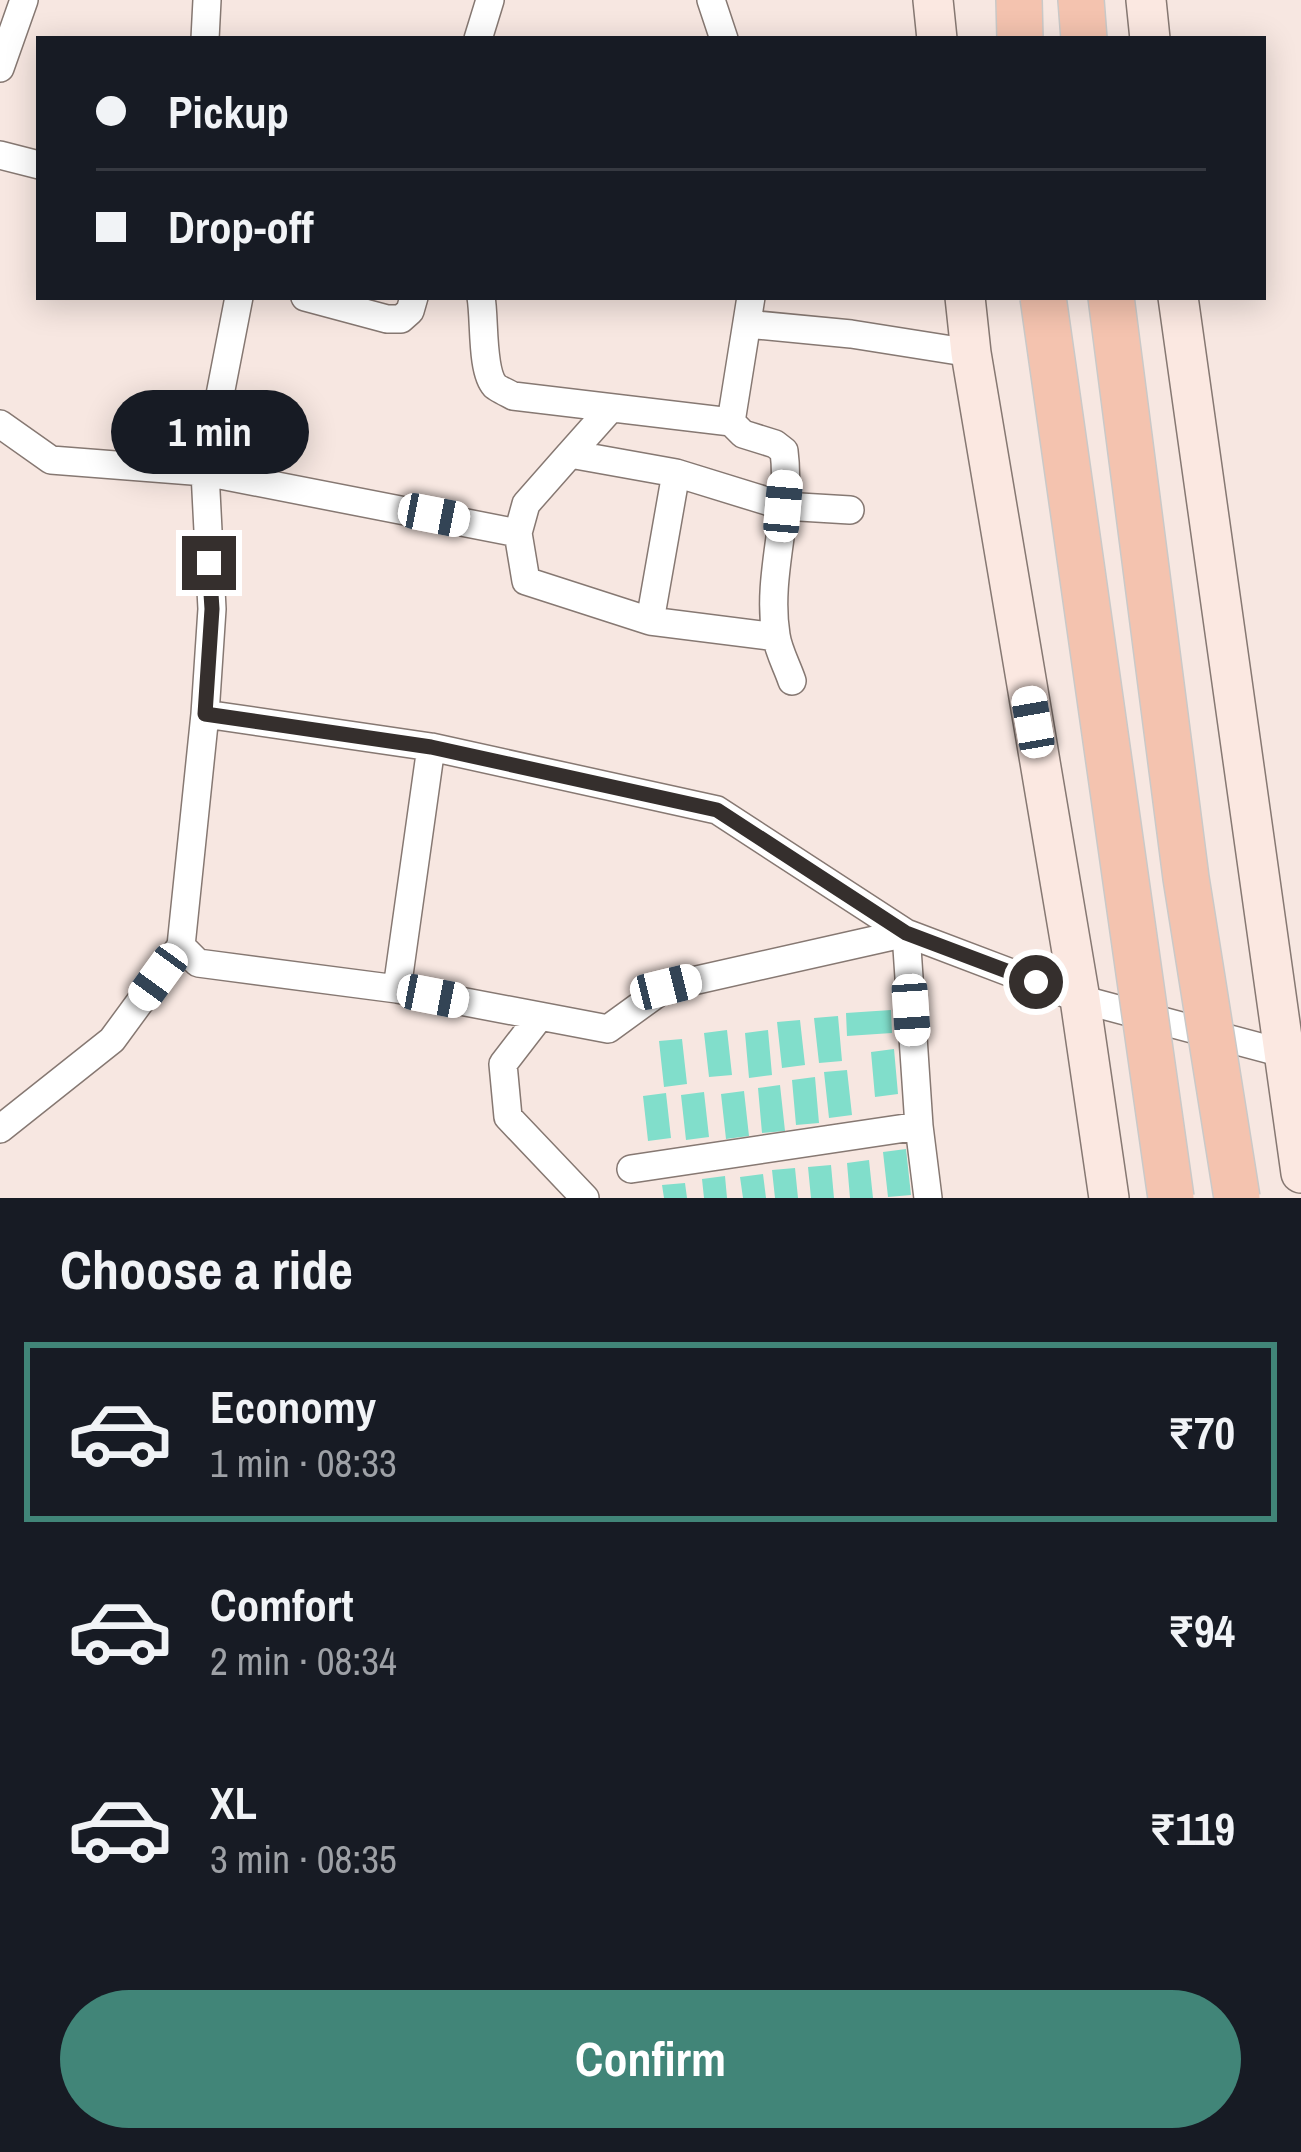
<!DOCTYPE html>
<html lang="en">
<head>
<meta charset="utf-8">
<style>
  :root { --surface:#171b24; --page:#20242c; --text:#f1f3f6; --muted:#9ea1a6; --line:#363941; --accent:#418578 }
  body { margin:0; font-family:"Archivo Narrow",sans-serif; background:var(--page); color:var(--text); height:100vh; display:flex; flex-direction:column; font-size:45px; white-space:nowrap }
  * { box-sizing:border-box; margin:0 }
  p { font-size:39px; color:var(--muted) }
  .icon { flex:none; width:66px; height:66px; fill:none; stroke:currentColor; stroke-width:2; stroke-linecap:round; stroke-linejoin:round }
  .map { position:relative; height:1198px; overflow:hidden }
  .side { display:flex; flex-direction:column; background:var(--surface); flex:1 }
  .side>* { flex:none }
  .top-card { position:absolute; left:36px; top:36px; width:1230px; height:264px; border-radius:0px; box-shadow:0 6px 30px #0003; display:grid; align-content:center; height:264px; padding:0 60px; background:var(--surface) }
  .end { position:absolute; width:54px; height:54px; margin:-27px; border:15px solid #352f2d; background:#fff; box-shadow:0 0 0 6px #fff }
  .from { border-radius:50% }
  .bubble { position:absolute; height:84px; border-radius:42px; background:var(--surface); box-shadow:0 6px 30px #0003; font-size:39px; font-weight:700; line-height:84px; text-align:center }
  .car { position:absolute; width:36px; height:72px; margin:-36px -18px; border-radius:15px; box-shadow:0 0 9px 3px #0007; background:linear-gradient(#fff 24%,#345 0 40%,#fff 0 76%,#345 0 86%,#fff 0) }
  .top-card b { display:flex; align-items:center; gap:42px; height:114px; font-size:45px }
  .top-card b+b { border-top:3px solid var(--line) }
  .top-card i { width:30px; height:30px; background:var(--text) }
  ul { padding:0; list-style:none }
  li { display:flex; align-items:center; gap:36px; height:180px; margin:0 24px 18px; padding:0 36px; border:6px solid transparent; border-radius:0px }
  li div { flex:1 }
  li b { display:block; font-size:45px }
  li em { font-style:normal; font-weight:700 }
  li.on { border-color:var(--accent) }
  li>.icon { width:108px; height:108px; stroke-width:1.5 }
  h2 { padding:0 60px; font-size:54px; line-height:144px }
  .button { display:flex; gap:24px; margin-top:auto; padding:24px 60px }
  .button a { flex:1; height:138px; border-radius:72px; background:var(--accent); color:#fff; font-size:48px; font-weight:700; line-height:138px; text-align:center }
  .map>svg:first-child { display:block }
</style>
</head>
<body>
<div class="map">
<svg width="1301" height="1198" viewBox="0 0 1301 1198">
  <rect width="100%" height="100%" fill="#f7e7e1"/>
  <path fill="#81decb" d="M891,1010L892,1033L847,1036L846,1013Z
    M838,1016L842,1061L819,1063L814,1018Z
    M800,1020L805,1065L782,1068L777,1022Z
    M727,1030L732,1075L709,1077L704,1033Z
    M768,1030L772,1075L749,1078L745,1033Z
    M682,1039L687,1084L664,1087L659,1041Z
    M894,1049L898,1094L875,1097L871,1052Z
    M847,1070L852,1115L829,1118L824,1072Z
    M815,1077L819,1123L796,1125L792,1080Z
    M780,1085L785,1131L762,1133L758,1088Z
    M744,1091L749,1136L726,1139L721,1094Z
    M704,1092L709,1137L686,1140L681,1095Z
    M666,1093L671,1138L648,1141L643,1096Z
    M906,1149L911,1195L888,1197L883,1152Z
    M869,1160L873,1198H850L847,1163Z
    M831,1165L834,1198H811L808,1167Z
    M795,1168L798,1198H775L772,1170Z
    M763,1174L766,1198H743L740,1177Z
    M725,1176L727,1198H704L702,1179Z
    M685,1183L687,1198H664L662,1185Z"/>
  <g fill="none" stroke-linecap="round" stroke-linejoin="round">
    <g stroke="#867872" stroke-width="30">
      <path id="minor" d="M711,0L724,39
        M205,39L207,0
        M478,39L490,0
        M0,68L24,0
        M0,155L39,165
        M239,297L205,472L518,533
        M305,297L387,319H401L410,311L414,297
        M481,297C485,319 481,371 495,386C497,388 511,395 513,396L731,422
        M751,297L731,422L743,434L775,444L784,451C792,512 766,574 776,635C778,650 787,666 792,681
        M747,324L851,334L971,353
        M0,424L51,460L205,472L212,609L205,714L431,747L717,810L906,933L1080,999L1297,1057
        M570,454L610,409
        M650,621L676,473
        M776,637L650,621L526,581L518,533L526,504L570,454L676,473L783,506L850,510
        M906,933L919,1126L928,1198
        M181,946L198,963L397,989L608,1029L666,987L906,933
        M397,989L431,747
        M540,1016L503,1064L508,1117L585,1198
        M0,1129L112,1040L181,946L205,714
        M631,1169L919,1126"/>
    </g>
    <g stroke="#867872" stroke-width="42">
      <path id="secondary" d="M933,0L937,39
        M1146,0L1150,39
        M965,297L971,353L1080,999L1109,1198
        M1178,297L1301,1173"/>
    </g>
    <g stroke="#cac9c8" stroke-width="48">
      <path id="trunk" d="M1019,0L1020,39
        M1081,0L1084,39"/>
    </g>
    <use href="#minor" stroke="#fff" stroke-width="27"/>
    <use href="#secondary" stroke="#fbe8e1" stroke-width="39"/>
    <use href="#trunk" stroke="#f4c3af" stroke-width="45"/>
    <g stroke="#cac9c8" stroke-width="48" stroke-linecap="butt">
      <path id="trunk-bridge" d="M1043,297L1171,1198
        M1111,297L1186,878L1237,1198"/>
    </g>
    <use href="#trunk-bridge" stroke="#f4c3af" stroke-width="45"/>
  </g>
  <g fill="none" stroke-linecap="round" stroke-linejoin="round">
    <path stroke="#352f2d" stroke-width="15" d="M209,563L212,609L205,714L431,747L717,810L906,933L1036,982"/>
  </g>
</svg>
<i class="end from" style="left:1036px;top:982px"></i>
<i class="end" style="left:209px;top:563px"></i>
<div class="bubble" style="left:111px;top:390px;width:198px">1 min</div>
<i class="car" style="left:783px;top:506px;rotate:5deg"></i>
<i class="car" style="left:434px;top:515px;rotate:101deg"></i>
<i class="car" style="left:1033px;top:722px;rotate:350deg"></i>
<i class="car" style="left:158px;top:977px;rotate:216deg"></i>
<i class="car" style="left:666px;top:987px;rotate:76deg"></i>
<i class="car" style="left:433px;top:996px;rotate:101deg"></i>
<i class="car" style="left:911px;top:1010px;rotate:176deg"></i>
<div class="top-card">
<b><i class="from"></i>Pickup</b>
<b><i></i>Drop-off</b>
</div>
</div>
<section class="side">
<h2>Choose a ride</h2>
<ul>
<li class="on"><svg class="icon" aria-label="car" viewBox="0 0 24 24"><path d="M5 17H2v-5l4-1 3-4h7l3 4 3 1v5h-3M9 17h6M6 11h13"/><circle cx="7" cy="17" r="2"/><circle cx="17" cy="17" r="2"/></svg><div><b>Economy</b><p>1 min · 08:33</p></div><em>₹70</em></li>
<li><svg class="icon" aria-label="car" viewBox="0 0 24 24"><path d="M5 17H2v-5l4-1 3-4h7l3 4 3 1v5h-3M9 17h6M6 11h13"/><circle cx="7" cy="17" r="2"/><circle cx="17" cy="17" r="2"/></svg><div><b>Comfort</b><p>2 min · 08:34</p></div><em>₹94</em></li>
<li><svg class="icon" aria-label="car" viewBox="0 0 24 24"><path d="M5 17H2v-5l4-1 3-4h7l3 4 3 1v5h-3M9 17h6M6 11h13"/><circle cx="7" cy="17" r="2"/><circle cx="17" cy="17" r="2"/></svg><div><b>XL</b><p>3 min · 08:35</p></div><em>₹119</em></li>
</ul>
<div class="button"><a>Confirm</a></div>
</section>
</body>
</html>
